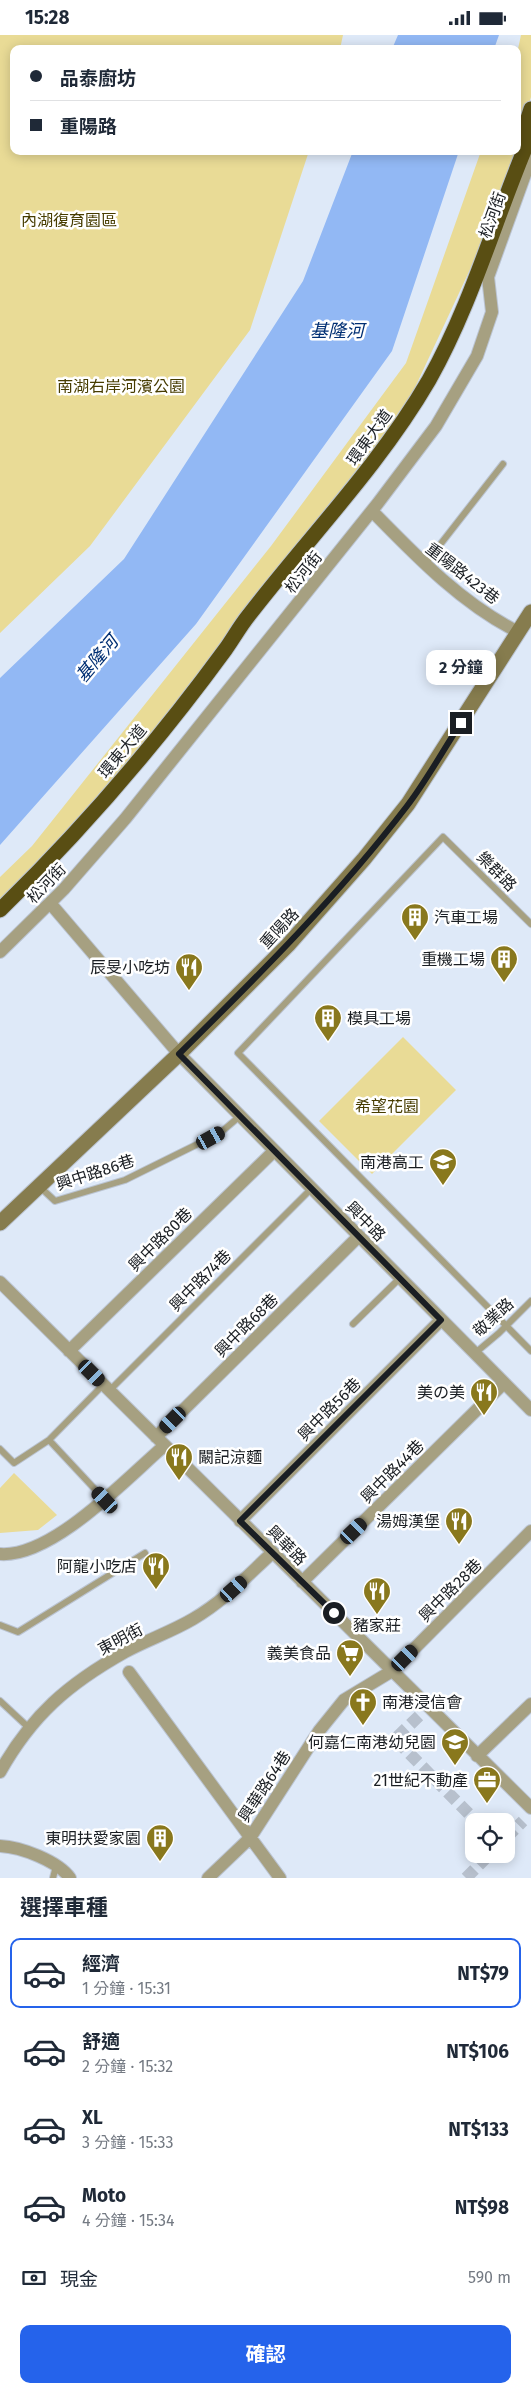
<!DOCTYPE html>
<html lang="zh-TW">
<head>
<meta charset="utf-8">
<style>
  :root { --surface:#fff; --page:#f6f6f7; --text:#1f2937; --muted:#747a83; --line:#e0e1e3; --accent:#2563eb }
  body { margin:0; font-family:"Fira Sans","Noto Sans TC","Noto Sans JP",sans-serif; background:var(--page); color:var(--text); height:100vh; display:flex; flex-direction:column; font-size:19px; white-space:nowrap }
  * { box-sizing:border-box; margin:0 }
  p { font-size:16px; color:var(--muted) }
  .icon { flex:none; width:28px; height:28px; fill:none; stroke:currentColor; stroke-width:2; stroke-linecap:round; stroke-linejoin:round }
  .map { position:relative; height:1843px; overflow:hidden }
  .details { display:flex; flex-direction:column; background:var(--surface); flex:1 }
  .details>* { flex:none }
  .hud { position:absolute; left:10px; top:10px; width:511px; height:110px; border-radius:10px; box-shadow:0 2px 12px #0003; display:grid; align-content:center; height:110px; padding:0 20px; background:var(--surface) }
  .controls { position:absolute; left:465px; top:1778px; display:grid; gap:10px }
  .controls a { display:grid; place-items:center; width:50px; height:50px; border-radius:10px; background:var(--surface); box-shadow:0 2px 12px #0003; font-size:25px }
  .end { position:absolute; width:22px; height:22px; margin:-11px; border:6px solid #1a1e23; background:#fff; box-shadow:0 0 0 2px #fff }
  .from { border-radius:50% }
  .bubble { position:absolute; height:35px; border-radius:10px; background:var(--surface); box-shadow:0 2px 12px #0003; font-size:16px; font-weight:700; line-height:35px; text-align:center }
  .car { position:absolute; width:15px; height:30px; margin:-15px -8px; border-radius:6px; box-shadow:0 0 4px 1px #0007; background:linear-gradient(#222 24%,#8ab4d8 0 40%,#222 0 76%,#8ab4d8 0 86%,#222 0) }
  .hud b { display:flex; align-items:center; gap:18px; height:48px; font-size:19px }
  .hud b+b { border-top:1px solid var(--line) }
  .hud i { width:12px; height:12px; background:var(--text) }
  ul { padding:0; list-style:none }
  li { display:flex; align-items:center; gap:15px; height:70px; margin:0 10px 8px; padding:0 10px; border:2px solid transparent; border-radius:10px }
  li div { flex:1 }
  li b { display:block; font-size:19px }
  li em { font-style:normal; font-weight:700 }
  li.active { border-color:var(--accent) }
  li>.icon { width:45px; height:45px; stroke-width:1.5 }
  h2 { padding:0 20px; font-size:22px; line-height:60px }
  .pay { display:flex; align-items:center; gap:12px; height:55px; padding:0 20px; font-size:19px }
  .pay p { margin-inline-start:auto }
  .primary-button { display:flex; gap:10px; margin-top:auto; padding:10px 20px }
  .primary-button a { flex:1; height:58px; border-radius:10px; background:var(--accent); color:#fff; font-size:20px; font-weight:700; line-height:58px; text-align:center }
  .status { display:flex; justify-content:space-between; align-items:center; height:35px; padding:0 25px; background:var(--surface); direction:ltr }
  .status svg { height:14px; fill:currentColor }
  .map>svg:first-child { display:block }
</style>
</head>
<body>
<div class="status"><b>15:28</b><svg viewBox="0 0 49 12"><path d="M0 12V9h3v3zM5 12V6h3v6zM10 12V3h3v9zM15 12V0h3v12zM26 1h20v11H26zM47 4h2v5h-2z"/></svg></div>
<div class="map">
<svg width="531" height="1843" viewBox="0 0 531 1843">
  <rect width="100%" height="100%" fill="#dee9f8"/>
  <path fill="#e9db96" d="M0,0H343L340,14H14V116H309L250,295L90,511L0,598Z
    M521,0H531V62L518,108V14Z
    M481,116H515L494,183L412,359L339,463L183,661L76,794L0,875V842L32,811L271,511L406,328Z
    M403,1002L456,1055L372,1139L319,1086Z
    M14,1438L57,1480L38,1495L0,1498V1453Z"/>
  <path fill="#92b8f4" d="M398,0H499L494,14H392Z
    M353,116H459L392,316L196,589L0,810V643L124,524L303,246Z"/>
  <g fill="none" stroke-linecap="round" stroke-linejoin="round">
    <path stroke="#b7c0cd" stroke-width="12" stroke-dasharray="12 6" stroke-linecap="butt" d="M419,1681L395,1704L476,1786
      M506,1803L523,1786
      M466,1843L490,1819"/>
    <g stroke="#bbc4d2" stroke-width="8">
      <path id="lane" d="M425,529L503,429
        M531,889L443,802L238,1018L531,1316
        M40,1152L55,1166L125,1145L220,1098L240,1081
        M353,1289L400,1243
        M474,1319L499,1298L531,1266
        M103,1350L49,1405L105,1465
        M109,1356L311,1154
        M0,1414L14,1428L49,1405
        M0,1590L18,1597L145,1518
        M0,1666L28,1692
        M53,1843L56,1831"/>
    </g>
    <g stroke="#bbc4d2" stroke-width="14">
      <path id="street" d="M372,476C416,521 461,568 518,597
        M50,868L179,1019L531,1375
        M0,917L64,854L125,784L378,468L436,391L477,321L492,277L488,242L531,123
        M0,1247L531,1773
        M69,1316L274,1116
        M156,1402L359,1201
        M240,1486L441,1285
        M0,1519C52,1523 126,1444 164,1411
        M302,1547L504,1348
        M129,1637L280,1843
        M477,1721L531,1669
        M0,1737C32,1680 68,1649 125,1617C147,1605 171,1597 193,1584C224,1566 247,1541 272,1518
        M0,1811C21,1812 58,1826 70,1843
        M208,1843L250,1803L319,1696L344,1665L392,1636L531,1496"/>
    </g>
    <g stroke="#bbc4d2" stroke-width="17">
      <path id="secondary" d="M0,1188L179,1019L288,910L364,824L408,769L531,577"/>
    </g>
    <g stroke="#bbc4d2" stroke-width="17">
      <path id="highway" d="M520,108L531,74
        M0,875C82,795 157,708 225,615C233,604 240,591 249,580C309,502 379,431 429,345C473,267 496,180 531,99"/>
    </g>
    <use href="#lane" stroke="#a6a081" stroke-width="6"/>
    <use href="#street" stroke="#a6a081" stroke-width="12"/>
    <use href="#secondary" stroke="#867c4e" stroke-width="15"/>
    <use href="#highway" stroke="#594e13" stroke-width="15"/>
  </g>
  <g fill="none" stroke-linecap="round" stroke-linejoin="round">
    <path stroke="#1a1e23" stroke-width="6" d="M334,1578L240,1486L441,1285L179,1019C259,940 339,860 407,771C427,745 443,715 461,688"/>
  </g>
  <defs>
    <g id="building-pin" transform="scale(1.4375)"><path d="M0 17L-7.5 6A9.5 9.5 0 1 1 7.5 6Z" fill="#89781d" stroke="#fff"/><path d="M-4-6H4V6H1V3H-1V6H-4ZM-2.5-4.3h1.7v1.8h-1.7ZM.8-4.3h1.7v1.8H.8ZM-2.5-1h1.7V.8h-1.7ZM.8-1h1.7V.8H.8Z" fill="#fff"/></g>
    <g id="restaurant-pin" transform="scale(1.4375)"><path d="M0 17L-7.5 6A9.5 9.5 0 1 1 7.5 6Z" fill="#89781d" stroke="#fff"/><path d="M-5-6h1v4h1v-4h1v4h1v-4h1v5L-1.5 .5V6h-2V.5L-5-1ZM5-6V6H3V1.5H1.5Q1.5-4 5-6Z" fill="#fff"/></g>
    <g id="school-pin" transform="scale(1.4375)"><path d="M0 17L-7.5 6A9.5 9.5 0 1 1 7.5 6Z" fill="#89781d" stroke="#fff"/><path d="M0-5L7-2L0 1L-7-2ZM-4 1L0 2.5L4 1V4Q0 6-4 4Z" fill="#fff"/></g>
    <g id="supermarket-pin" transform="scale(1.4375)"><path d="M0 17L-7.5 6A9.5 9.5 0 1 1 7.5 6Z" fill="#89781d" stroke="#fff"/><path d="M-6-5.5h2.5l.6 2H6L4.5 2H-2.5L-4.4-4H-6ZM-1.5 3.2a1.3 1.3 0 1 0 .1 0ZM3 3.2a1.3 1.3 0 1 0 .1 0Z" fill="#fff"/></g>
    <g id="church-pin" transform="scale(1.4375)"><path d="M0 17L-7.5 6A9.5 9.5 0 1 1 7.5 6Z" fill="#89781d" stroke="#fff"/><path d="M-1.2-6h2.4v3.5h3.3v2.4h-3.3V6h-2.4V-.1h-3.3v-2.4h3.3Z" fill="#fff"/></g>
    <g id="office-pin" transform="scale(1.4375)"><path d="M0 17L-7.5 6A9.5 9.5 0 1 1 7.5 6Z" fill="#89781d" stroke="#fff"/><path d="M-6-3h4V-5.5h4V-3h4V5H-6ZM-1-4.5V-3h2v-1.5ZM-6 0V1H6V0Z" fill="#fff"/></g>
  </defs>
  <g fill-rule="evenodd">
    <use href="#building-pin" x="415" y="882"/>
    <use href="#building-pin" x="504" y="924"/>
    <use href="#restaurant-pin" x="189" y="932"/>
    <use href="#building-pin" x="328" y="983"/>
    <use href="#school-pin" x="443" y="1127"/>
    <use href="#restaurant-pin" x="484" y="1357"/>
    <use href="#restaurant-pin" x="179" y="1422"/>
    <use href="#restaurant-pin" x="459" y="1486"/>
    <use href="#restaurant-pin" x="156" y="1531"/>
    <use href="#restaurant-pin" x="377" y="1556"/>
    <use href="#supermarket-pin" x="350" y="1618"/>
    <use href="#church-pin" x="363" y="1667"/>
    <use href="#school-pin" x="455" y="1707"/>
    <use href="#office-pin" x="487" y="1745"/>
    <use href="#building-pin" x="160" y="1803"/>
  </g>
  <g text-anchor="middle" stroke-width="5" stroke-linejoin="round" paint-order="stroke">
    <g font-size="16" fill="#1a1e23" stroke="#fff">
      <text transform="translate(492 180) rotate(-70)" y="6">松河街</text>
      <text transform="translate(369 402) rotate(-54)" y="6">環東大道</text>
      <text transform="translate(303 537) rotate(-51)" y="6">松河街</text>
      <text transform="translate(463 538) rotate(38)" y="6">重陽路423巷</text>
      <text transform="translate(122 716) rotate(-50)" y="6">環東大道</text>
      <text transform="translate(497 836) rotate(45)" y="6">樂群路</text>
      <text transform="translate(46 848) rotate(-46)" y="6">松河街</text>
      <text transform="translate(279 893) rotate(-47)" y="6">重陽路</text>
      <text transform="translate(95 1137) rotate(-18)" y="6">興中路86巷</text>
      <text transform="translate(366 1186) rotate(45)" y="6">興中路</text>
      <text transform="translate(160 1204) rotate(-45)" y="6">興中路80巷</text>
      <text transform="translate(200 1245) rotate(-45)" y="6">興中路74巷</text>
      <text transform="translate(493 1282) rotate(-43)" y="6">敬業路</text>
      <text transform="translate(246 1290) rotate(-45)" y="6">興中路68巷</text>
      <text transform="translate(329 1374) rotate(-45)" y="6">興中路56巷</text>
      <text transform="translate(392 1436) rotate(-45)" y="6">興中路44巷</text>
      <text transform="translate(287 1510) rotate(45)" y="6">興華路</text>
      <text transform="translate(450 1555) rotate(-45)" y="6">興中路28巷</text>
      <text transform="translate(120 1604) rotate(-28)" y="6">東明街</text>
      <text transform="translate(264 1751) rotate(-57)" y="6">興華路64巷</text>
    </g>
    <g font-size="16" fill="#473c00" stroke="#fff">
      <text x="69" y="191">內湖復育園區</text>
      <text x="121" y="357">南湖右岸河濱公園</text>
      <text x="387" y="1077">希望花園</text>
    </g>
    <g font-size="16" fill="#1a1e23" stroke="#fff" text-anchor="end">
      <text x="434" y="888" text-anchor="start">汽車工場</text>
      <text x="485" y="930">重機工場</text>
      <text x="170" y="938">辰旻小吃坊</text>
      <text x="347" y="989" text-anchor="start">模具工場</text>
      <text x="424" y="1133">南港高工</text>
      <text x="465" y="1363">美の美</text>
      <text x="198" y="1428" text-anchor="start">闞記涼麵</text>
      <text x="440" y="1492">湯姆漢堡</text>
      <text x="137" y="1537">阿龍小吃店</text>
      <text x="377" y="1596" text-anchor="middle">豬家莊</text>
      <text x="331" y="1624">義美食品</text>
      <text x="382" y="1673" text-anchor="start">南港浸信會</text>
      <text x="436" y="1713">何嘉仁南港幼兒園</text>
      <text x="468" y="1751">21世紀不動產</text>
      <text x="141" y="1809">東明扶愛家園</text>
    </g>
    <g font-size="18" font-style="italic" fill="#012f73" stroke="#fff">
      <text x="337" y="302">基隆河</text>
      <text transform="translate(97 624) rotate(-50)" y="6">基隆河</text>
    </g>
  </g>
</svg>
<div class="controls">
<a><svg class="icon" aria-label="locate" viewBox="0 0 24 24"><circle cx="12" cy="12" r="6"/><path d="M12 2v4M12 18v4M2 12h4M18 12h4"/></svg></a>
</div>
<i class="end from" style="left:334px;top:1578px"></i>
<i class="end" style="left:461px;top:688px"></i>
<div class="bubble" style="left:426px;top:615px;width:70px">2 分鐘</div>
<i class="car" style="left:211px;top:1103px;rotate:61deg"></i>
<i class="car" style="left:92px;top:1338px;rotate:135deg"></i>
<i class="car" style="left:173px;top:1385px;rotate:225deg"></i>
<i class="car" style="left:105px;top:1465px;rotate:317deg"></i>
<i class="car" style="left:354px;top:1496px;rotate:46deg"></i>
<i class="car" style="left:234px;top:1554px;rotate:48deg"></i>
<i class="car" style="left:405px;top:1623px;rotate:45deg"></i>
<div class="hud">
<b><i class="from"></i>品泰廚坊</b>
<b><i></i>重陽路</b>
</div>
</div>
<section class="details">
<h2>選擇車種</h2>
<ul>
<li class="active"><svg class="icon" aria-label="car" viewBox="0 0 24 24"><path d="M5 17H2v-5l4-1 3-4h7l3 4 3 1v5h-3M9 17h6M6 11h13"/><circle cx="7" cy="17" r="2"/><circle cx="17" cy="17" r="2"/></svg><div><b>經濟</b><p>1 分鐘 · 15:31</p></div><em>NT$79</em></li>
<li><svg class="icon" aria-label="car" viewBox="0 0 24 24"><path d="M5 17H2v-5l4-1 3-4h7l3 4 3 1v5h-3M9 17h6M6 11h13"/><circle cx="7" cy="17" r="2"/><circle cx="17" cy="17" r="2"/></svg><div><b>舒適</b><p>2 分鐘 · 15:32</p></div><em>NT$106</em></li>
<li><svg class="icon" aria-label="car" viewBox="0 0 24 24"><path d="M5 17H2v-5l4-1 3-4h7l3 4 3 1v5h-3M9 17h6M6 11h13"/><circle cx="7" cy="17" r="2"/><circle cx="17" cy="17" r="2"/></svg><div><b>XL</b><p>3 分鐘 · 15:33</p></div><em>NT$133</em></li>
<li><svg class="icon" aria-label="car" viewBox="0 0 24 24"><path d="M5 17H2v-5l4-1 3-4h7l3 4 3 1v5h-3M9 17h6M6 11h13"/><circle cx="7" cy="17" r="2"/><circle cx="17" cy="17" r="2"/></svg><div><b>Moto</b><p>4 分鐘 · 15:34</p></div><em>NT$98</em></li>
</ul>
<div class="pay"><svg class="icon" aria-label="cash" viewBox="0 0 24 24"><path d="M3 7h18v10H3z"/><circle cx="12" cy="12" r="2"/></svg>現金<p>590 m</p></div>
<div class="primary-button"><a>確認</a></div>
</section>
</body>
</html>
